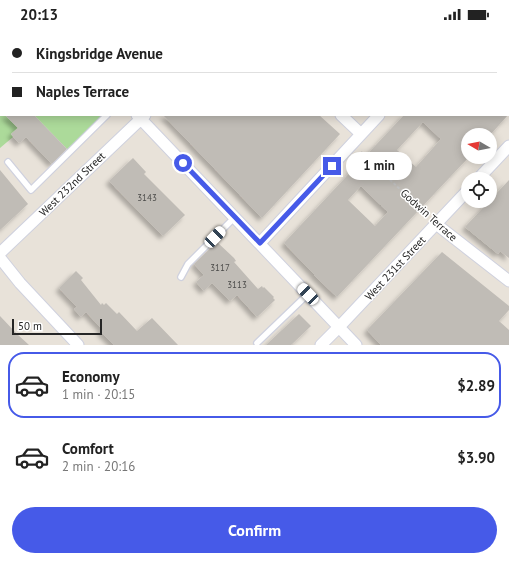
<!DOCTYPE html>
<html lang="en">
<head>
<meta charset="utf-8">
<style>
  :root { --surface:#fff; --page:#f2f2f2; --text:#222; --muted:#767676; --line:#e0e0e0; --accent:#465ae8 }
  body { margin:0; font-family:"PT Sans",sans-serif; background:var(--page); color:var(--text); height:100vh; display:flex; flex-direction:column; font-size:15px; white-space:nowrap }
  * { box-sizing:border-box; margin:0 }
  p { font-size:13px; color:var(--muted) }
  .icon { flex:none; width:22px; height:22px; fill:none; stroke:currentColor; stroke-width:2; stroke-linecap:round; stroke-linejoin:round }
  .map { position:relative; height:317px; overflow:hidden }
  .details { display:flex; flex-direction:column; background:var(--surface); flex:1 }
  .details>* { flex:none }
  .hud { position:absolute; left:0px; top:0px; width:509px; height:88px; box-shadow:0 2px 10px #0003; display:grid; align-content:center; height:88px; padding:0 12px; background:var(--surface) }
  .needle { width:26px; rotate:280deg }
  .fabs { position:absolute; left:461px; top:100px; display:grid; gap:8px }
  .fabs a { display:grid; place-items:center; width:36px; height:36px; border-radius:50%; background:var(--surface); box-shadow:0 2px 10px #0003; font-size:20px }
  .scale { position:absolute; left:12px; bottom:10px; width:90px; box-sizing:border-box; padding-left:4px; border:2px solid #262626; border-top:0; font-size:11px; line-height:14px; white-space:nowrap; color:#262626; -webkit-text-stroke:3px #fff; paint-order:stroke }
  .end { position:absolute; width:18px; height:18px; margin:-9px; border:5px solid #465ae8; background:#fff; box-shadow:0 0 0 2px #fff }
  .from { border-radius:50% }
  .bubble { position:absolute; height:28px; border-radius:14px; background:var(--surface); box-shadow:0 2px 10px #0003; font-size:13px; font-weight:600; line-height:28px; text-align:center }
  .car { position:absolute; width:12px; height:24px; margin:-12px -6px; border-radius:5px; box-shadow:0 0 3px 1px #0007; background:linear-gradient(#fff 24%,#345 0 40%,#fff 0 76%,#345 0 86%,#fff 0) }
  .hud b { display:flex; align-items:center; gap:14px; height:38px; font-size:15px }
  .hud b+b { border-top:1px solid var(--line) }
  .hud i { width:10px; height:10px; background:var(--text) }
  ul { padding:7px 0 0; list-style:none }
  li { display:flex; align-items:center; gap:12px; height:66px; margin:0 8px 6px; padding:0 4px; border:2px solid transparent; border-radius:16px }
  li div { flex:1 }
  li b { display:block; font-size:15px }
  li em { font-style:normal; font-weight:600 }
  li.selected { border-color:var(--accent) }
  li>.icon { width:36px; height:36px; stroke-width:1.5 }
  .action { display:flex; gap:8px; margin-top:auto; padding:8px 12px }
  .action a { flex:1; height:46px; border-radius:24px; background:var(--accent); color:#fff; font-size:16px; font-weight:600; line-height:46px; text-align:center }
  .status { display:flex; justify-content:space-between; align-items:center; height:28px; padding:0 20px; background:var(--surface); direction:ltr }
  .status svg { height:11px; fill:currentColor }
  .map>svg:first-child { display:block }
</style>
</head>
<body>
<div class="status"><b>20:13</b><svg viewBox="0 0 49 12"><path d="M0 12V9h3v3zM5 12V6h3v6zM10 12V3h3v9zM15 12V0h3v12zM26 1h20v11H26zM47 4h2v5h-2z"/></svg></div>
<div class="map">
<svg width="509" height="317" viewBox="0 0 509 317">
  <defs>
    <filter id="shadow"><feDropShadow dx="-3.5" dy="3.5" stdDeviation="2" flood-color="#0004"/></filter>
  </defs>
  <rect width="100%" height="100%" fill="#e8e2d9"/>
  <path fill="#acda9a" d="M0,82L1,87H5L18,100L11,106L13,109L0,120Z
    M34,87H103L68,122Z"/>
  <path fill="#c0bcb6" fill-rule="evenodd" filter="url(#shadow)" d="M5,87H34L67,121L52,136L26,109L20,115L17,113L11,106L18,100Z
    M163,87H319L340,106L262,190Z
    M404,87H508L490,107H468V130L337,269L314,247V246L284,215ZM423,94L441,111L416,139L397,122ZM361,158L388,184L375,198L348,172Z
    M133,130L146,144L144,146L185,187L163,208L109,153Z
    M0,142L28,176L0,202Z
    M509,152V230L500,223L498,226L465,199Z
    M217,214L234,230L236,233L234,234L258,261L262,258L263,260L264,259L274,269L273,270L275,272L257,289L237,267L230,273L212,255L204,263L196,254L204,247L194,236Z
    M442,224L509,278V282L499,293L509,302V317H381L367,302Z
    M76,243L83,250L81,252L101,277L102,275L104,277L106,275L117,286L119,284L137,303L152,290L178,317H114L100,303L102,301L86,284L81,289L74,281L77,279L59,260Z
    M299,286L311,298L291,317H266Z
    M0,288L17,306L29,317H0Z"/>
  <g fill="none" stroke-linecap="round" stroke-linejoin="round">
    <g stroke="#cfd1de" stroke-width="8">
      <path id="lane" d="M8,134L31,162L107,87
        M181,249L188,236L235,189
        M257,315L308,266"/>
    </g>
    <g stroke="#cfd1de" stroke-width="13">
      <path id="street" d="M54,0L55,1
        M247,0L248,1
        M235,1L236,0
        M137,87L356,317
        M341,87L361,106
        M478,151L509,118
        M436,196L509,253
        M260,215L379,87
        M0,225L145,87
        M0,230L20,255L78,317
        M321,317L339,299L468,162"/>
    </g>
    <g stroke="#c2c2c2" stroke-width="20">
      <path id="primary" d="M481,0L482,1
        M508,22H509"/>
    </g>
    <path stroke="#c2c2c2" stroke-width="2" stroke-dasharray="3 2" stroke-linecap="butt" d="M361,124L428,188"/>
    <use href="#lane" stroke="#fff" stroke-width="5.5"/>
    <use href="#street" stroke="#fff" stroke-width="11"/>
    <use href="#primary" stroke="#e2cd64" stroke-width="18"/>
    <g stroke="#9d9eaf" stroke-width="4.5">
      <path id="rail" d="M467,0L468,1
        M477,0L478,1
        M488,0L489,1
        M508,16H509
        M508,24L509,25
        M508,32L509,33"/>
    </g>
    <use href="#rail" stroke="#fff" stroke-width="3" stroke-dasharray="9" stroke-linecap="butt"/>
  </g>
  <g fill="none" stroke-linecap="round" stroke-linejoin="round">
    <path stroke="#465ae8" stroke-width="5" d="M183,135L260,215L332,138"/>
  </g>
  <g text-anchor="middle" stroke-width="3" stroke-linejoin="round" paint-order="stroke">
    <g font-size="9" fill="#4c4c4a">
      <text x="147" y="173">3143</text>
      <text x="220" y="243">3117</text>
      <text x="237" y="260">3113</text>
    </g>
    <g font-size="11" fill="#262626" stroke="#fff">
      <text transform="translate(72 156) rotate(-44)" y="4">West 232nd Street</text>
      <text transform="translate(429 187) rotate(42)" y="4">Godwin Terrace</text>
      <text transform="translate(395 240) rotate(-47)" y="4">West 231st Street</text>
    </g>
  </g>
</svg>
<div class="fabs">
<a><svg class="needle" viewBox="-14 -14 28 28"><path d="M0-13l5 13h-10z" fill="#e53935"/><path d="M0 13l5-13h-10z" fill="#767676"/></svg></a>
<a><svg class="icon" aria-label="locate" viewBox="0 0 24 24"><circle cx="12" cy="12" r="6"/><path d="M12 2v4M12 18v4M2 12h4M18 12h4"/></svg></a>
</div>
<div class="scale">50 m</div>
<i class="end from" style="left:183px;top:135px"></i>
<i class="end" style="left:332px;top:138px"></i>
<div class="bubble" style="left:346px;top:124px;width:66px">1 min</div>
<i class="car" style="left:215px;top:209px;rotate:44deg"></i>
<i class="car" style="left:308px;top:266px;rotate:316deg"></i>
<div class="hud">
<b><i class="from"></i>Kingsbridge Avenue</b>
<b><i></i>Naples Terrace</b>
</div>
</div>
<section class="details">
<ul>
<li class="selected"><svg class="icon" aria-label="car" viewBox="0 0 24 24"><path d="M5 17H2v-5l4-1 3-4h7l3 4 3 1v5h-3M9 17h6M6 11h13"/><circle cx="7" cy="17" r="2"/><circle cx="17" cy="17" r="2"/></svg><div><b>Economy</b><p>1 min · 20:15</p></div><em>$2.89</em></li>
<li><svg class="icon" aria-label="car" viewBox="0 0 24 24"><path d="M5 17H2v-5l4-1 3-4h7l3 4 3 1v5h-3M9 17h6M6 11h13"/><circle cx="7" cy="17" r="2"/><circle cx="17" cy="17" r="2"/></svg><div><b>Comfort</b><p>2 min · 20:16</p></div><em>$3.90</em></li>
</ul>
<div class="action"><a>Confirm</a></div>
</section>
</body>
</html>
